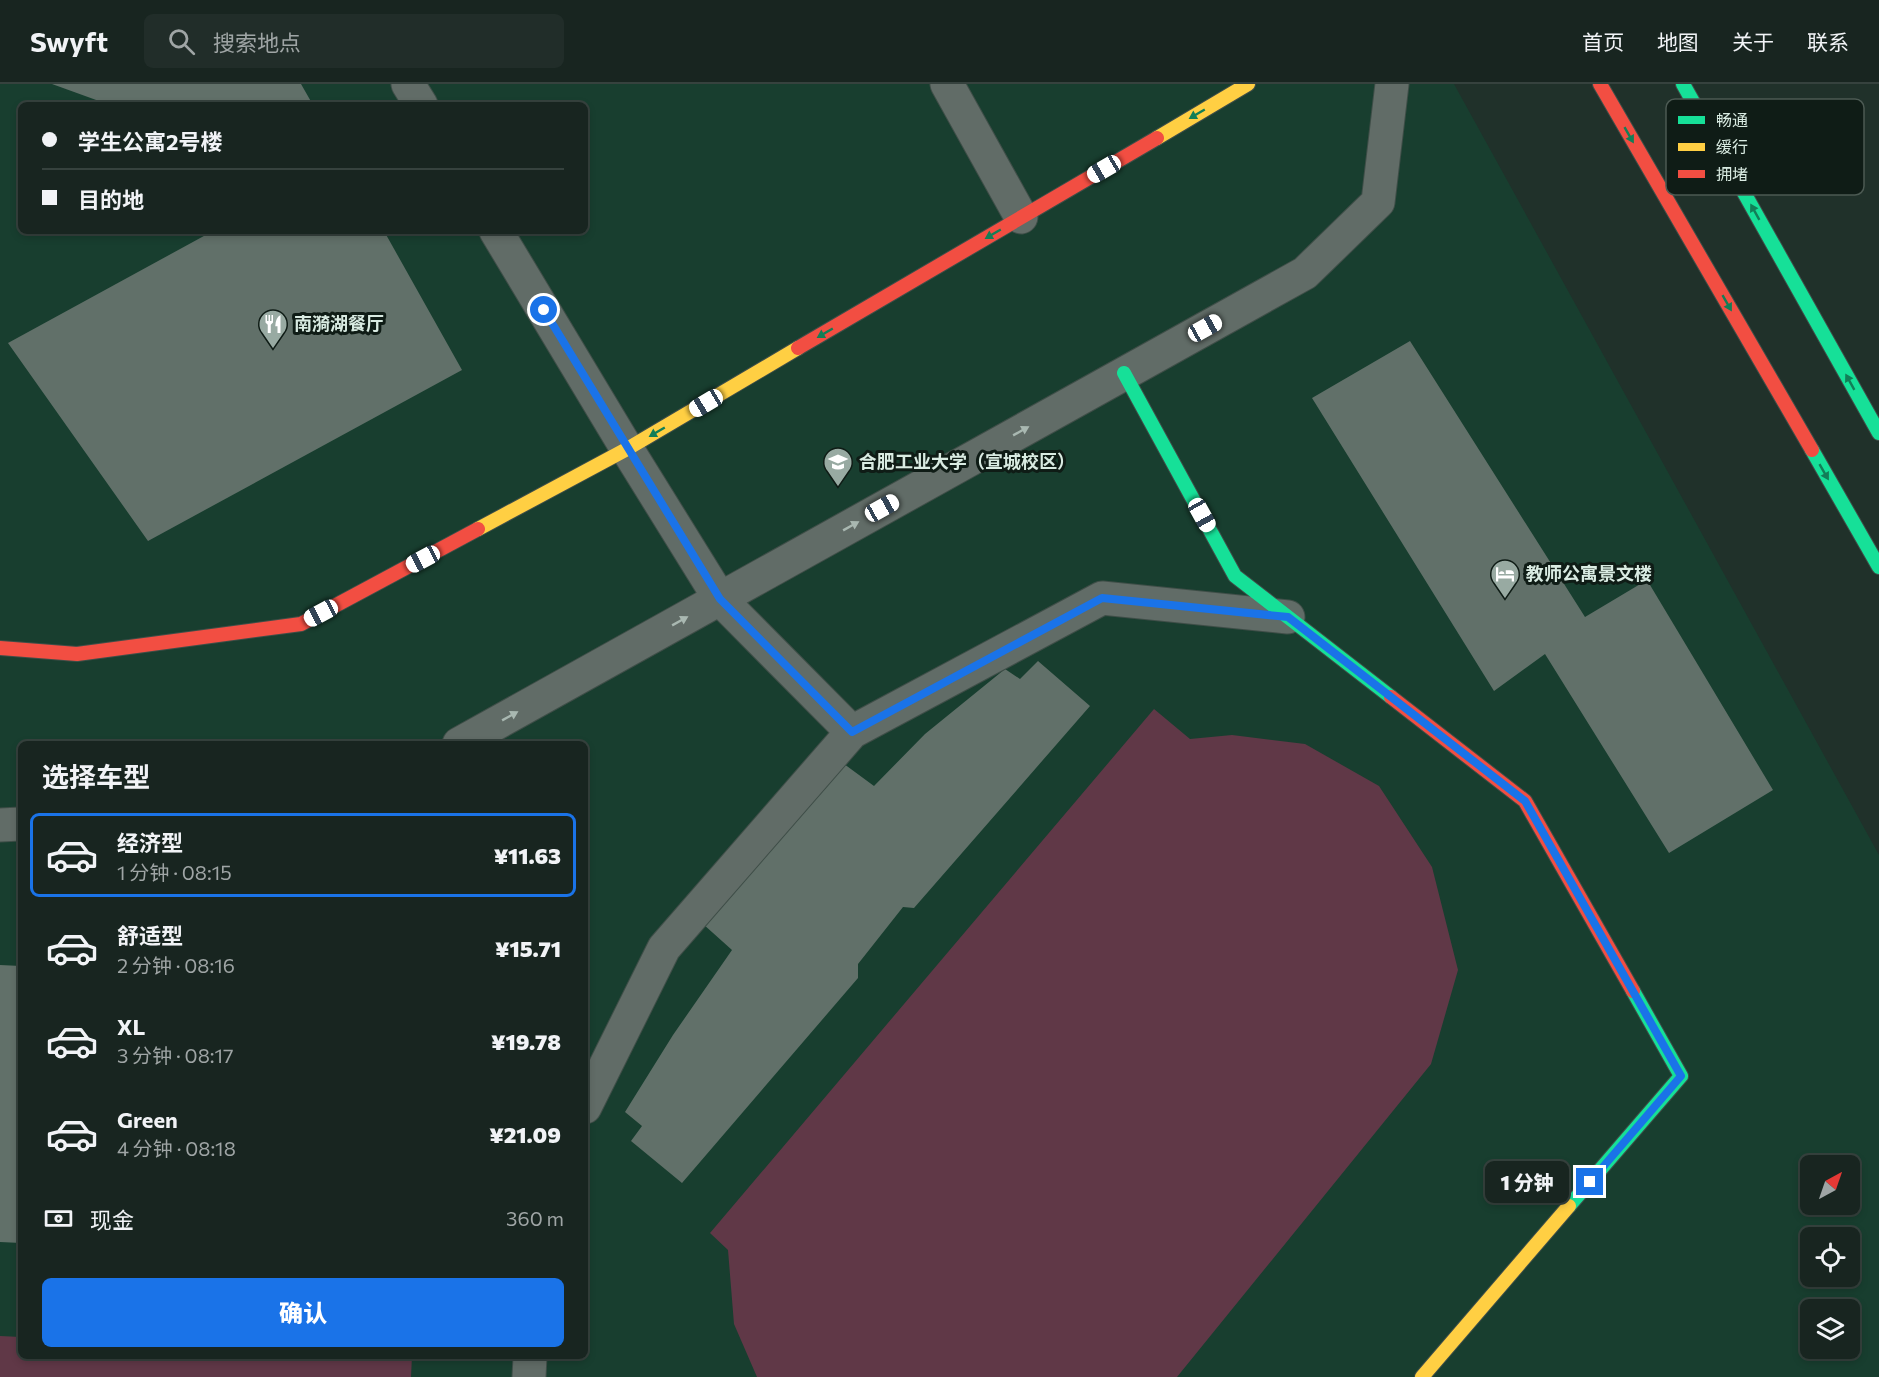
<!DOCTYPE html>
<html lang="zh">
<head>
<meta charset="utf-8">
<style>
  :root { --surface:#182520; --page:#212d29; --text:#f1f3f6; --muted:#9fa5a5; --line:#36423e; --accent:#1a73e8 }
  body { margin:0; font-family:Commissioner,"Noto Sans SC",sans-serif; background:var(--page); color:var(--text); height:100vh; display:flex; flex-direction:column; font-size:22px; white-space:nowrap }
  * { box-sizing:border-box; margin:0 }
  p { font-size:20px; color:var(--muted) }
  .icon { flex:none; width:33px; height:33px; fill:none; stroke:currentColor; stroke-width:2; stroke-linecap:round; stroke-linejoin:round }
  .map { position:relative; flex:1; overflow:hidden }
  .sheet { position:absolute; left:18px; top:657px; width:570px; height:618px; display:flex; flex-direction:column; background:var(--surface); border-radius:9px; box-shadow:0 3px 9px #0003,0 0 0 2px var(--line) }
  .sheet>* { flex:none }
  .guide { position:absolute; left:18px; top:18px; width:570px; height:132px; border-radius:9px; box-shadow:0 3px 9px #0003,0 0 0 2px var(--line); display:grid; align-content:center; height:132px; padding:0 24px; background:var(--surface) }
  .needle { width:39px; rotate:40deg }
  .tools { position:absolute; left:1800px; top:1071px; display:grid; gap:12px }
  .tools a { display:grid; place-items:center; width:60px; height:60px; border-radius:9px; background:var(--surface); box-shadow:0 3px 9px #0003,0 0 0 2px var(--line); font-size:30px }
  .end { position:absolute; width:27px; height:27px; margin:-14px; border:8px solid #1a73e8; background:#fff; box-shadow:0 0 0 3px #fff }
  .from { border-radius:50% }
  .bubble { position:absolute; height:42px; border-radius:9px; background:var(--surface); box-shadow:0 3px 9px #0003,0 0 0 2px var(--line); font-size:20px; font-weight:800; line-height:42px; text-align:center }
  .car { position:absolute; width:18px; height:36px; margin:-18px -9px; border-radius:8px; box-shadow:0 0 4px 2px #0007; background:linear-gradient(#fff 24%,#345 0 40%,#fff 0 76%,#345 0 86%,#fff 0) }
  .guide b { display:flex; align-items:center; gap:21px; height:57px; font-size:22px }
  .guide b+b { border-top:2px solid var(--line) }
  .guide i { width:15px; height:15px; background:var(--text) }
  ul { padding:0; list-style:none }
  li { display:flex; align-items:center; gap:18px; height:84px; margin:0 12px 9px; padding:0 12px; border:3px solid transparent; border-radius:9px }
  li div { flex:1 }
  li b { display:block; font-size:22px }
  li em { font-style:normal; font-weight:800 }
  li.current { border-color:var(--accent) }
  li>.icon { width:54px; height:54px; stroke-width:1.5 }
  h2 { padding:0 24px; font-size:27px; line-height:72px }
  .pay { display:flex; align-items:center; gap:15px; height:66px; padding:0 24px; font-size:22px }
  .pay p { margin-inline-start:auto }
  .action { display:flex; gap:12px; margin-top:auto; padding:12px 24px }
  .action a { flex:1; height:69px; border-radius:9px; background:var(--accent); color:#fff; font-size:24px; font-weight:800; line-height:69px; text-align:center }
  header { display:flex; align-items:center; gap:36px; box-sizing:border-box; height:84px; padding:0 30px; background:var(--surface); border-bottom:2px solid var(--line) }
  header strong { font-size:28px }
  nav { display:flex; gap:33px; margin-inline-start:auto; font-size:21px }
  .search { width:420px; height:54px; background:var(--page); display:flex; align-items:center; gap:15px; box-sizing:border-box; padding:0 21px; border-radius:9px; color:var(--muted); font-size:22px }
  .map>svg:first-child { display:block }
</style>
</head>
<body>
<header>
<strong>Swyft</strong>
<div class="search"><svg class="icon" aria-label="search" viewBox="0 0 24 24"><circle cx="10" cy="10" r="6"/><path d="M15 15l6 6"/></svg>搜索地点</div>
<nav><a>首页</a><a>地图</a><a>关于</a><a>联系</a></nav>
</header>
<div class="map">
<svg width="1879" height="1293" viewBox="0 0 1879 1293">
  <rect width="100%" height="100%" fill="#20312a"/>
  <path fill="#183e2f" fill-rule="evenodd" d="M0,0H1454L1879,771V1293H0ZM21,21H585V147H21ZM21,660H585V1272H21ZM1810,1082H1850V1120H1810ZM1810,1154H1850V1192H1810ZM1810,1226H1850V1264H1810Z"/>
  <path fill="#603847" d="M1154,625L1190,655L1232,651L1305,660L1379,702L1432,783L1458,886L1431,980L1177,1293H757L734,1240L728,1166L710,1149Z
    M0,1252L21,1253V1272H412L411,1293H0Z"/>
  <path fill="#617069" d="M52,0H301L313,21H110Z
    M213,147H384L462,286L148,457L8,259Z
    M1410,257L1585,533L1647,496L1773,706L1669,769L1545,570L1494,607L1312,314Z
    M1038,577L1090,622L914,824L903,823L858,880V894L682,1099L631,1057L642,1042L625,1028L673,951L732,866L703,840L840,677L874,702L925,650L1005,585L1020,595Z
    M0,881L21,882V1159L0,1158Z"/>
  <g fill="none" stroke-linecap="round" stroke-linejoin="round">
    <g stroke="#3f4e48" stroke-width="35">
      <path id="street" d="M408,0L421,21
        M947,0L1021,133
        M496,147L627,365L720,515L852,648
        M459,660L1305,189L1378,118L1392,0
        M0,741L21,740
        M585,1023L664,864L852,648L1102,514L1288,533
        M529,1293L530,1272"/>
    </g>
    <g stroke="#3f4e48" stroke-width="16">
      <path id="fast" d="M1683,0L1879,349
        M1124,289L1235,492L1391,613
        M1812,366L1879,483
        M1569,1122L1681,992L1633,907"/>
    </g>
    <g stroke="#3f4e48" stroke-width="16">
      <path id="slow" d="M1157,54L1248,0
        M478,445L627,365L798,264
        M1422,1293L1569,1122"/>
    </g>
    <g stroke="#3f4e48" stroke-width="16">
      <path id="jam" d="M1600,0L1812,366
        M798,264L1157,54
        M0,564L77,570L301,540L478,445
        M1391,613L1525,717L1633,907"/>
    </g>
    <use href="#street" stroke="#616c67" stroke-width="33"/>
    <use href="#fast" stroke="#16e098" stroke-width="14"/>
    <use href="#slow" stroke="#ffcf43" stroke-width="14"/>
    <use href="#jam" stroke="#f24e42" stroke-width="14"/>
  </g>
  <defs><path id="oneway-solid" d="M-6-.8H1V-3.2L6.5 0L1 3.2V.8H-6Z" transform="scale(1.5)"/></defs>
  <g fill="#127e57">
    <use href="#oneway-solid" transform="translate(1197 30) rotate(150)"/>
    <use href="#oneway-solid" transform="translate(1629 51) rotate(60)"/>
    <use href="#oneway-solid" transform="translate(1755 128) rotate(-119)"/>
    <use href="#oneway-solid" transform="translate(993 150) rotate(150)"/>
    <use href="#oneway-solid" transform="translate(1727 219) rotate(60)"/>
    <use href="#oneway-solid" transform="translate(825 249) rotate(150)"/>
    <use href="#oneway-solid" transform="translate(1850 298) rotate(-119)"/>
    <use href="#oneway-solid" transform="translate(657 348) rotate(150)"/>
    <use href="#oneway-solid" transform="translate(1824 388) rotate(60)"/>
  </g>
  <g fill="#a9b8b1">
    <use href="#oneway-solid" transform="translate(1021 347) rotate(-29)"/>
    <use href="#oneway-solid" transform="translate(851 442) rotate(-29)"/>
    <use href="#oneway-solid" transform="translate(680 537) rotate(-29)"/>
    <use href="#oneway-solid" transform="translate(510 632) rotate(-29)"/>
  </g>
  <g fill="none" stroke-linecap="round" stroke-linejoin="round">
    <path stroke="#1a73e8" stroke-width="8" d="M544,226L720,515L852,648L1102,514L1288,533L1525,717L1681,992L1590,1098"/>
  </g>
  <defs>
    <g id="restaurant-pin" transform="scale(1.5)"><path d="M0 17L-7.5 6A9.5 9.5 0 1 1 7.5 6Z" fill="#98aaa2" stroke="#0f1c16"/><path d="M-5-6h1v4h1v-4h1v4h1v-4h1v5L-1.5 .5V6h-2V.5L-5-1ZM5-6V6H3V1.5H1.5Q1.5-4 5-6Z" fill="#fff"/></g>
    <g id="university-pin" transform="scale(1.5)"><path d="M0 17L-7.5 6A9.5 9.5 0 1 1 7.5 6Z" fill="#98aaa2" stroke="#0f1c16"/><path d="M0-5L7-2L0 1L-7-2ZM-4 1L0 2.5L4 1V4Q0 6-4 4Z" fill="#fff"/></g>
    <g id="hotel-pin" transform="scale(1.5)"><path d="M0 17L-7.5 6A9.5 9.5 0 1 1 7.5 6Z" fill="#98aaa2" stroke="#0f1c16"/><path d="M-6-4.5h1.5V1H6V5H4.5V3h-9V5H-6ZM-4 0a1.8 1.8 0 1 1 3.6 0ZM.5 0V-2.5h3Q6-2.5 6 0Z" fill="#fff"/></g>
  </defs>
  <g fill-rule="evenodd">
    <use href="#restaurant-pin" x="273" y="240"/>
    <use href="#university-pin" x="838" y="378"/>
    <use href="#hotel-pin" x="1505" y="490"/>
  </g>
  <g text-anchor="middle" stroke-width="6" stroke-linejoin="round" paint-order="stroke">
    <g font-size="18" font-weight="bold" fill="#d9ebe2" stroke="#0f1c16" text-anchor="start">
      <text x="294" y="246">南漪湖餐厅</text>
      <text x="859" y="384">合肥工业大学（宣城校区）</text>
      <text x="1526" y="496">教师公寓景文楼</text>
    </g>
  </g>
  <rect x="1666" y="15" width="198" height="96" rx="9" fill="#0f1c16" stroke="#4c5a53" stroke-width="1.5"/>
  <rect x="1678" y="32" width="27" height="8" fill="#16e098"/>
  <rect x="1678" y="59" width="27" height="8" fill="#ffcf43"/>
  <rect x="1678" y="86" width="27" height="8" fill="#f24e42"/>
  <g font-size="16" fill="#d9ebe2">
    <text x="1716" y="42">畅通</text>
    <text x="1716" y="69">缓行</text>
    <text x="1716" y="96">拥堵</text>
  </g>
</svg>
<div class="tools">
<a><svg class="needle" viewBox="-14 -14 28 28"><path d="M0-13l5 13h-10z" fill="#e53935"/><path d="M0 13l5-13h-10z" fill="#9fa5a5"/></svg></a>
<a><svg class="icon" aria-label="locate" viewBox="0 0 24 24"><circle cx="12" cy="12" r="6"/><path d="M12 2v4M12 18v4M2 12h4M18 12h4"/></svg></a>
<a><svg class="icon" aria-label="layers" viewBox="0 0 24 24"><path d="M12 4l9 5-9 5-9-5zM3 14l9 5 9-5"/></svg></a>
</div>
<i class="end from" style="left:544px;top:226px"></i>
<i class="end" style="left:1590px;top:1098px"></i>
<div class="bubble" style="left:1485px;top:1077px;width:84px">1 分钟</div>
<i class="car" style="left:1104px;top:85px;rotate:240deg"></i>
<i class="car" style="left:1205px;top:244px;rotate:61deg"></i>
<i class="car" style="left:706px;top:319px;rotate:239deg"></i>
<i class="car" style="left:882px;top:424px;rotate:61deg"></i>
<i class="car" style="left:1202px;top:431px;rotate:151deg"></i>
<i class="car" style="left:423px;top:475px;rotate:242deg"></i>
<i class="car" style="left:321px;top:529px;rotate:242deg"></i>
<div class="guide">
<b><i class="from"></i>学生公寓2号楼</b>
<b><i></i>目的地</b>
</div>
<section class="sheet">
<h2>选择车型</h2>
<ul>
<li class="current"><svg class="icon" aria-label="car" viewBox="0 0 24 24"><path d="M5 17H2v-5l4-1 3-4h7l3 4 3 1v5h-3M9 17h6M6 11h13"/><circle cx="7" cy="17" r="2"/><circle cx="17" cy="17" r="2"/></svg><div><b>经济型</b><p>1 分钟 · 08:15</p></div><em>¥11.63</em></li>
<li><svg class="icon" aria-label="car" viewBox="0 0 24 24"><path d="M5 17H2v-5l4-1 3-4h7l3 4 3 1v5h-3M9 17h6M6 11h13"/><circle cx="7" cy="17" r="2"/><circle cx="17" cy="17" r="2"/></svg><div><b>舒适型</b><p>2 分钟 · 08:16</p></div><em>¥15.71</em></li>
<li><svg class="icon" aria-label="car" viewBox="0 0 24 24"><path d="M5 17H2v-5l4-1 3-4h7l3 4 3 1v5h-3M9 17h6M6 11h13"/><circle cx="7" cy="17" r="2"/><circle cx="17" cy="17" r="2"/></svg><div><b>XL</b><p>3 分钟 · 08:17</p></div><em>¥19.78</em></li>
<li><svg class="icon" aria-label="car" viewBox="0 0 24 24"><path d="M5 17H2v-5l4-1 3-4h7l3 4 3 1v5h-3M9 17h6M6 11h13"/><circle cx="7" cy="17" r="2"/><circle cx="17" cy="17" r="2"/></svg><div><b>Green</b><p>4 分钟 · 08:18</p></div><em>¥21.09</em></li>
</ul>
<div class="pay"><svg class="icon" aria-label="cash" viewBox="0 0 24 24"><path d="M3 7h18v10H3z"/><circle cx="12" cy="12" r="2"/></svg>现金<p>360 m</p></div>
<div class="action"><a>确认</a></div>
</section>
</div>
</body>
</html>
